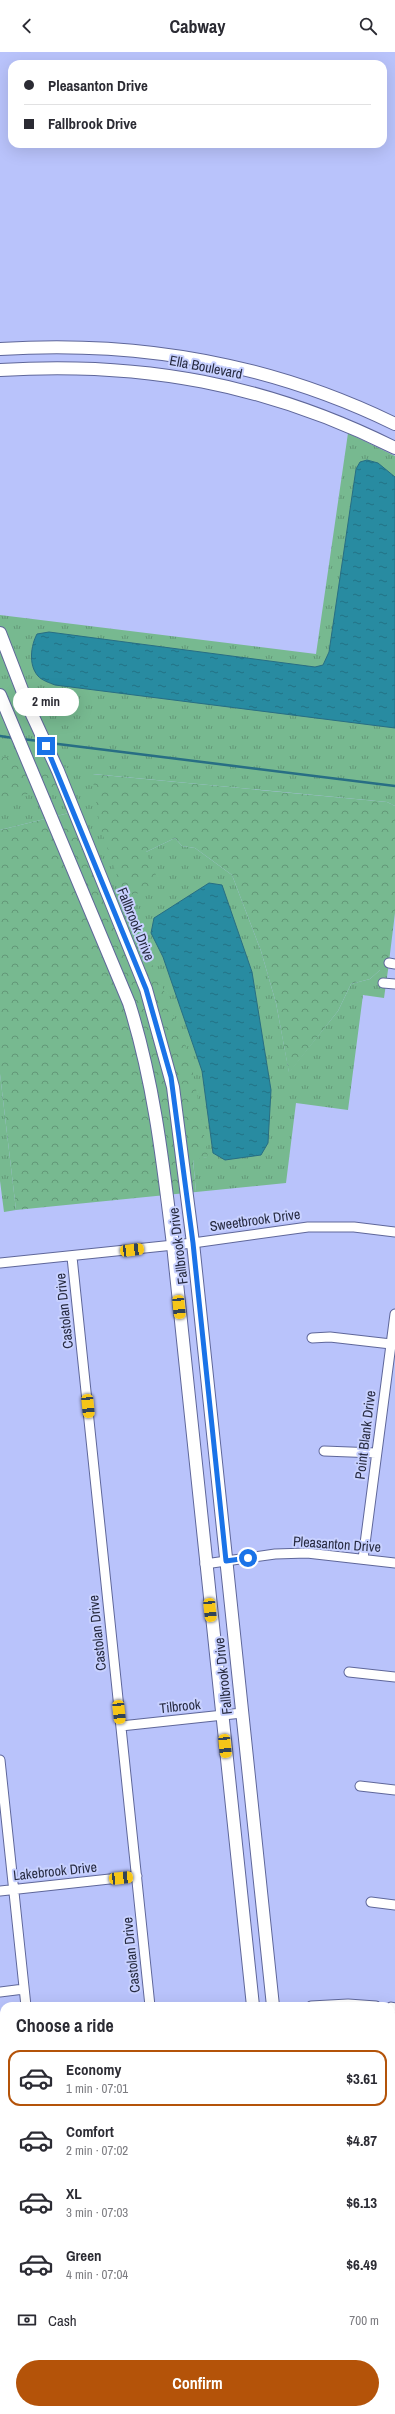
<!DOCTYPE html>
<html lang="en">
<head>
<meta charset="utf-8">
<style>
  :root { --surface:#fff; --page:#f7f7f7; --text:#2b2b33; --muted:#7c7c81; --line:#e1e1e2; --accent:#b45309 }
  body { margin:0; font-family:"Archivo Narrow",sans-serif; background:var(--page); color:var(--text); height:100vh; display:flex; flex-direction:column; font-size:15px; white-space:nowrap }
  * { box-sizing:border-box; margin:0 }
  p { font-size:13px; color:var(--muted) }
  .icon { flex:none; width:22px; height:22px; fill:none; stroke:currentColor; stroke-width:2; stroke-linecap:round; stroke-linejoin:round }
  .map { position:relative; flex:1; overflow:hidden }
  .details { position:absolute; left:0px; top:1950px; width:395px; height:412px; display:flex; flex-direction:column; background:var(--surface); border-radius:12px 12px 0 0; box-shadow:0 4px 16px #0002 }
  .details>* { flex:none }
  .banner { position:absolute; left:8px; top:8px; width:379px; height:88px; border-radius:12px; box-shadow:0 4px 16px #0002; display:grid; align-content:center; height:88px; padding:0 16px; background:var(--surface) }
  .end { position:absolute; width:18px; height:18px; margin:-9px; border:5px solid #1a73e8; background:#fff; box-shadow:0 0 0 2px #fff }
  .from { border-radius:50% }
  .bubble { position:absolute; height:28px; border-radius:14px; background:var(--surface); box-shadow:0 4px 16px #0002; font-size:13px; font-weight:700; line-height:28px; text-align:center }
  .car { position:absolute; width:12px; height:24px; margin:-12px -6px; border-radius:5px; box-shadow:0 0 3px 1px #0007; background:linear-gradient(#f5c518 24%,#345 0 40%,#f5c518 0 76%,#345 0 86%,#f5c518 0) }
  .banner b { display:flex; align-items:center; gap:14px; height:38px; font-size:15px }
  .banner b+b { border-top:1px solid var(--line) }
  .banner i { width:10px; height:10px; background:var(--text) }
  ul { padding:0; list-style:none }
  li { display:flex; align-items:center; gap:12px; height:56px; margin:0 8px 6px; padding:0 8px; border:2px solid transparent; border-radius:12px }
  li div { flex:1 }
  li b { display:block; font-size:15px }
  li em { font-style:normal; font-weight:700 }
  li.on { border-color:var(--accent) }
  li>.icon { width:36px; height:36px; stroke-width:1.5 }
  h2 { padding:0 16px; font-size:18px; line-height:48px }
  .pay { display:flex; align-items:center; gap:10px; height:44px; padding:0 16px; font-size:15px }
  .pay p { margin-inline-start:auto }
  .button { display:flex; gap:8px; margin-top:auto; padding:8px 16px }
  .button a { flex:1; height:46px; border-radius:24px; background:var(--accent); color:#fff; font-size:16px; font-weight:700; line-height:46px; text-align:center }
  header { display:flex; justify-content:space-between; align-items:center; height:52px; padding:0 16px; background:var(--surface); font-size:18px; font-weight:700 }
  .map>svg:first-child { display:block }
</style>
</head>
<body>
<header><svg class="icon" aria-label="back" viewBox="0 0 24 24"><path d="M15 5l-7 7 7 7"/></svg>Cabway<svg class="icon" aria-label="search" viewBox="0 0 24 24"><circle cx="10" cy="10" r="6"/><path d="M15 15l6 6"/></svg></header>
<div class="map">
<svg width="395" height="2362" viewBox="0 0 395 2362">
  <defs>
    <pattern id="grass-tufts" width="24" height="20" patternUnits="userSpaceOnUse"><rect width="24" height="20" fill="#77b990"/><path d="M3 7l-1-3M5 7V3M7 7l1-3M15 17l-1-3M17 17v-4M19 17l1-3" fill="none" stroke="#629777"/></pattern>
    <pattern id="forest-crowns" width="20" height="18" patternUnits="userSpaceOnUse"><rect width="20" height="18" fill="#77b990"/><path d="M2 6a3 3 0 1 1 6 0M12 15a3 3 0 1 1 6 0" fill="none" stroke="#629777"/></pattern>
    <pattern id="water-ripples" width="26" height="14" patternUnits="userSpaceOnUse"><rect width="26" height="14" fill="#288ba1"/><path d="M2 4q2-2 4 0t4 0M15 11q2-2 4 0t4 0" fill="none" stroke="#227285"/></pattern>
  </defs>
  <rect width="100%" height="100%" fill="#b9c3fb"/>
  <path fill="url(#grass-tufts)" d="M348,381L395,404V754L387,750L93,722L146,800L175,786L182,794L195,796L232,823L261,899L276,951L289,1020L338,959L351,932L370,927L380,918H388L384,946L363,943L348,1058L296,1051L286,1131L196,1140L193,1107L207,1105L73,760L0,778V563L316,602Z
    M0,1022L16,1158L4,1160L0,1129Z
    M119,2358H142V2362H120Z"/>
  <path fill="url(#forest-crowns)" d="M0,704L68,716V732L0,749Z
    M92,722L387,750L395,754V861L388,918H380L370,927L351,932L338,959L289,1021L276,951L261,899L232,823L195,796L182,794L175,786L146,800L159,830L145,840L124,844L100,775Z
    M73,760L105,846L129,872L146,900L161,931L191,1009L208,1105L193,1108L196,1140L16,1158L0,1022V778Z"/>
  <path fill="url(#water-ripples)" stroke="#286e84" d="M367,408L378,411L395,425V676L55,633C50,631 41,628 38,624C28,613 31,593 37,582L49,580L315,615L323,613L329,600L356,417L360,410Z
    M209,831L222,833L252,920L271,1038L268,1091L261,1103L225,1108L213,1101L202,1019L163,905L151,881L154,866Z"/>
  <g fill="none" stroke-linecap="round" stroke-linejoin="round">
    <path stroke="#286e84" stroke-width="2.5" d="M0,684L13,686
      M22,687L39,689
      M50,691L395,734"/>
    <g stroke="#5f679a" stroke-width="11">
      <path id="street" d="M389,911L395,912
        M383,931L395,932
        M72,1205L150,1954
        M0,1211L193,1191L308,1175H354L395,1180
        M312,1286L330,1285L391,1292
        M324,1399L376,1401
        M363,1507L395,1262
        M205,1512L275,1502L307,1501L395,1511
        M349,1620L395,1625
        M121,1674L242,1661
        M0,1708L26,1954
        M360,1734L395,1738
        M0,1839L137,1824
        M371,1850L395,1853
        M0,1940L24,1937
        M311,1954L348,1952L376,1954
        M391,1955L395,1956
        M0,2042H4
        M0,2144L4,2143
        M0,2243H4
        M0,2346L4,2345
        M70,2358V2362"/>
    </g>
    <g stroke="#5f679a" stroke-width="14">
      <path id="secondary" d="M0,297C139,288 270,311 395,372
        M0,318C142,309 267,332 395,396
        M0,581L29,656L58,719L146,937L173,1035L193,1191L273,1954
        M0,643L129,951C154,1030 163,1111 173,1193L253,1954
        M298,2358V2362
        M316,2358L317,2362
        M381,2362L389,2358"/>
    </g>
    <use href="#street" stroke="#fff" stroke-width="9"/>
    <use href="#secondary" stroke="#fff" stroke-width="12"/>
  </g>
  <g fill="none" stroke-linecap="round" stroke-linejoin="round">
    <path stroke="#1a73e8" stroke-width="5" d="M46,694L146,937L171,1025L193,1191L226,1509L248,1506"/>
  </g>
  <g text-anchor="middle" stroke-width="4" stroke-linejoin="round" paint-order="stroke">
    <g font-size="14" fill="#272b41" stroke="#c8d1ff">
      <text transform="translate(206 315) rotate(11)" y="5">Ella Boulevard</text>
      <text transform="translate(136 872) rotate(68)" y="5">Fallbrook Drive</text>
      <text transform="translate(255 1168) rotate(-8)" y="5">Sweetbrook Drive</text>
      <text transform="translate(178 1194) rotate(-97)" y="5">Fallbrook Drive</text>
      <text transform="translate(64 1259) rotate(-96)" y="5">Castolan Drive</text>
      <text transform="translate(365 1383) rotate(-83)" y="5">Point Blank Drive</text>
      <text transform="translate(337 1492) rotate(4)" y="5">Pleasanton Drive</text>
      <text transform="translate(97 1581) rotate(-96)" y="5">Castolan Drive</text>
      <text transform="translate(223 1624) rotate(-96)" y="5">Fallbrook Drive</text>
      <text transform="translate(180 1654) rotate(-6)" y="5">Tilbrook</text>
      <text transform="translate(55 1819) rotate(-6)" y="5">Lakebrook Drive</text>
      <text transform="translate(131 1903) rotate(-96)" y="5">Castolan Drive</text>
    </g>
  </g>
</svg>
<i class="end from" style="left:248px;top:1506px"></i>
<i class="end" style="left:46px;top:694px"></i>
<div class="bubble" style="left:13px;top:636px;width:66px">2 min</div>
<i class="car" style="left:132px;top:1198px;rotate:83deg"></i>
<i class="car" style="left:179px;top:1255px;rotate:174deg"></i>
<i class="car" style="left:88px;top:1354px;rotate:174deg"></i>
<i class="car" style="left:210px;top:1558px;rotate:174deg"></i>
<i class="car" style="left:119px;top:1660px;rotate:174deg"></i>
<i class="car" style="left:225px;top:1694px;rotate:174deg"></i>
<i class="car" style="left:121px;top:1826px;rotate:84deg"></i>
<div class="banner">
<b><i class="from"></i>Pleasanton Drive</b>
<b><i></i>Fallbrook Drive</b>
</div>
<section class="details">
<h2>Choose a ride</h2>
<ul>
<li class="on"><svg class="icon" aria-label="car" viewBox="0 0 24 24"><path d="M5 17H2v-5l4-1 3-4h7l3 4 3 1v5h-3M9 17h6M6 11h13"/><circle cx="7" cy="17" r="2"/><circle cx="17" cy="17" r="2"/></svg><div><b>Economy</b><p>1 min · 07:01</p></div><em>$3.61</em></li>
<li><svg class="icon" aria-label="car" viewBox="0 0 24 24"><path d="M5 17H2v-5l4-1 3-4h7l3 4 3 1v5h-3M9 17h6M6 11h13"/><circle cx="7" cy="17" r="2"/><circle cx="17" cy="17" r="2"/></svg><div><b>Comfort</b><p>2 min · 07:02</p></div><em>$4.87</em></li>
<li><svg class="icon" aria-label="car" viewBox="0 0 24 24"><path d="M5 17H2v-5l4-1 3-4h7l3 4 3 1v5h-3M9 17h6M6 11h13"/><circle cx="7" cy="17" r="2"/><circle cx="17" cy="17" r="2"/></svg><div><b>XL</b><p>3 min · 07:03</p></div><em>$6.13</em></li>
<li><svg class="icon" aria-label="car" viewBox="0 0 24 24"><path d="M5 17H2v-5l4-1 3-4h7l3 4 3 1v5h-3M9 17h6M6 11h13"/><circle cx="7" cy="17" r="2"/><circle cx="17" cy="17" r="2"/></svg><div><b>Green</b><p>4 min · 07:04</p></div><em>$6.49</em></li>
</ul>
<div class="pay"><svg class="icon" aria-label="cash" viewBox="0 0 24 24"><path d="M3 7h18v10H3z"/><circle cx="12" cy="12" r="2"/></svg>Cash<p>700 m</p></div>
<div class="button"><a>Confirm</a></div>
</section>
</div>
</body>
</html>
